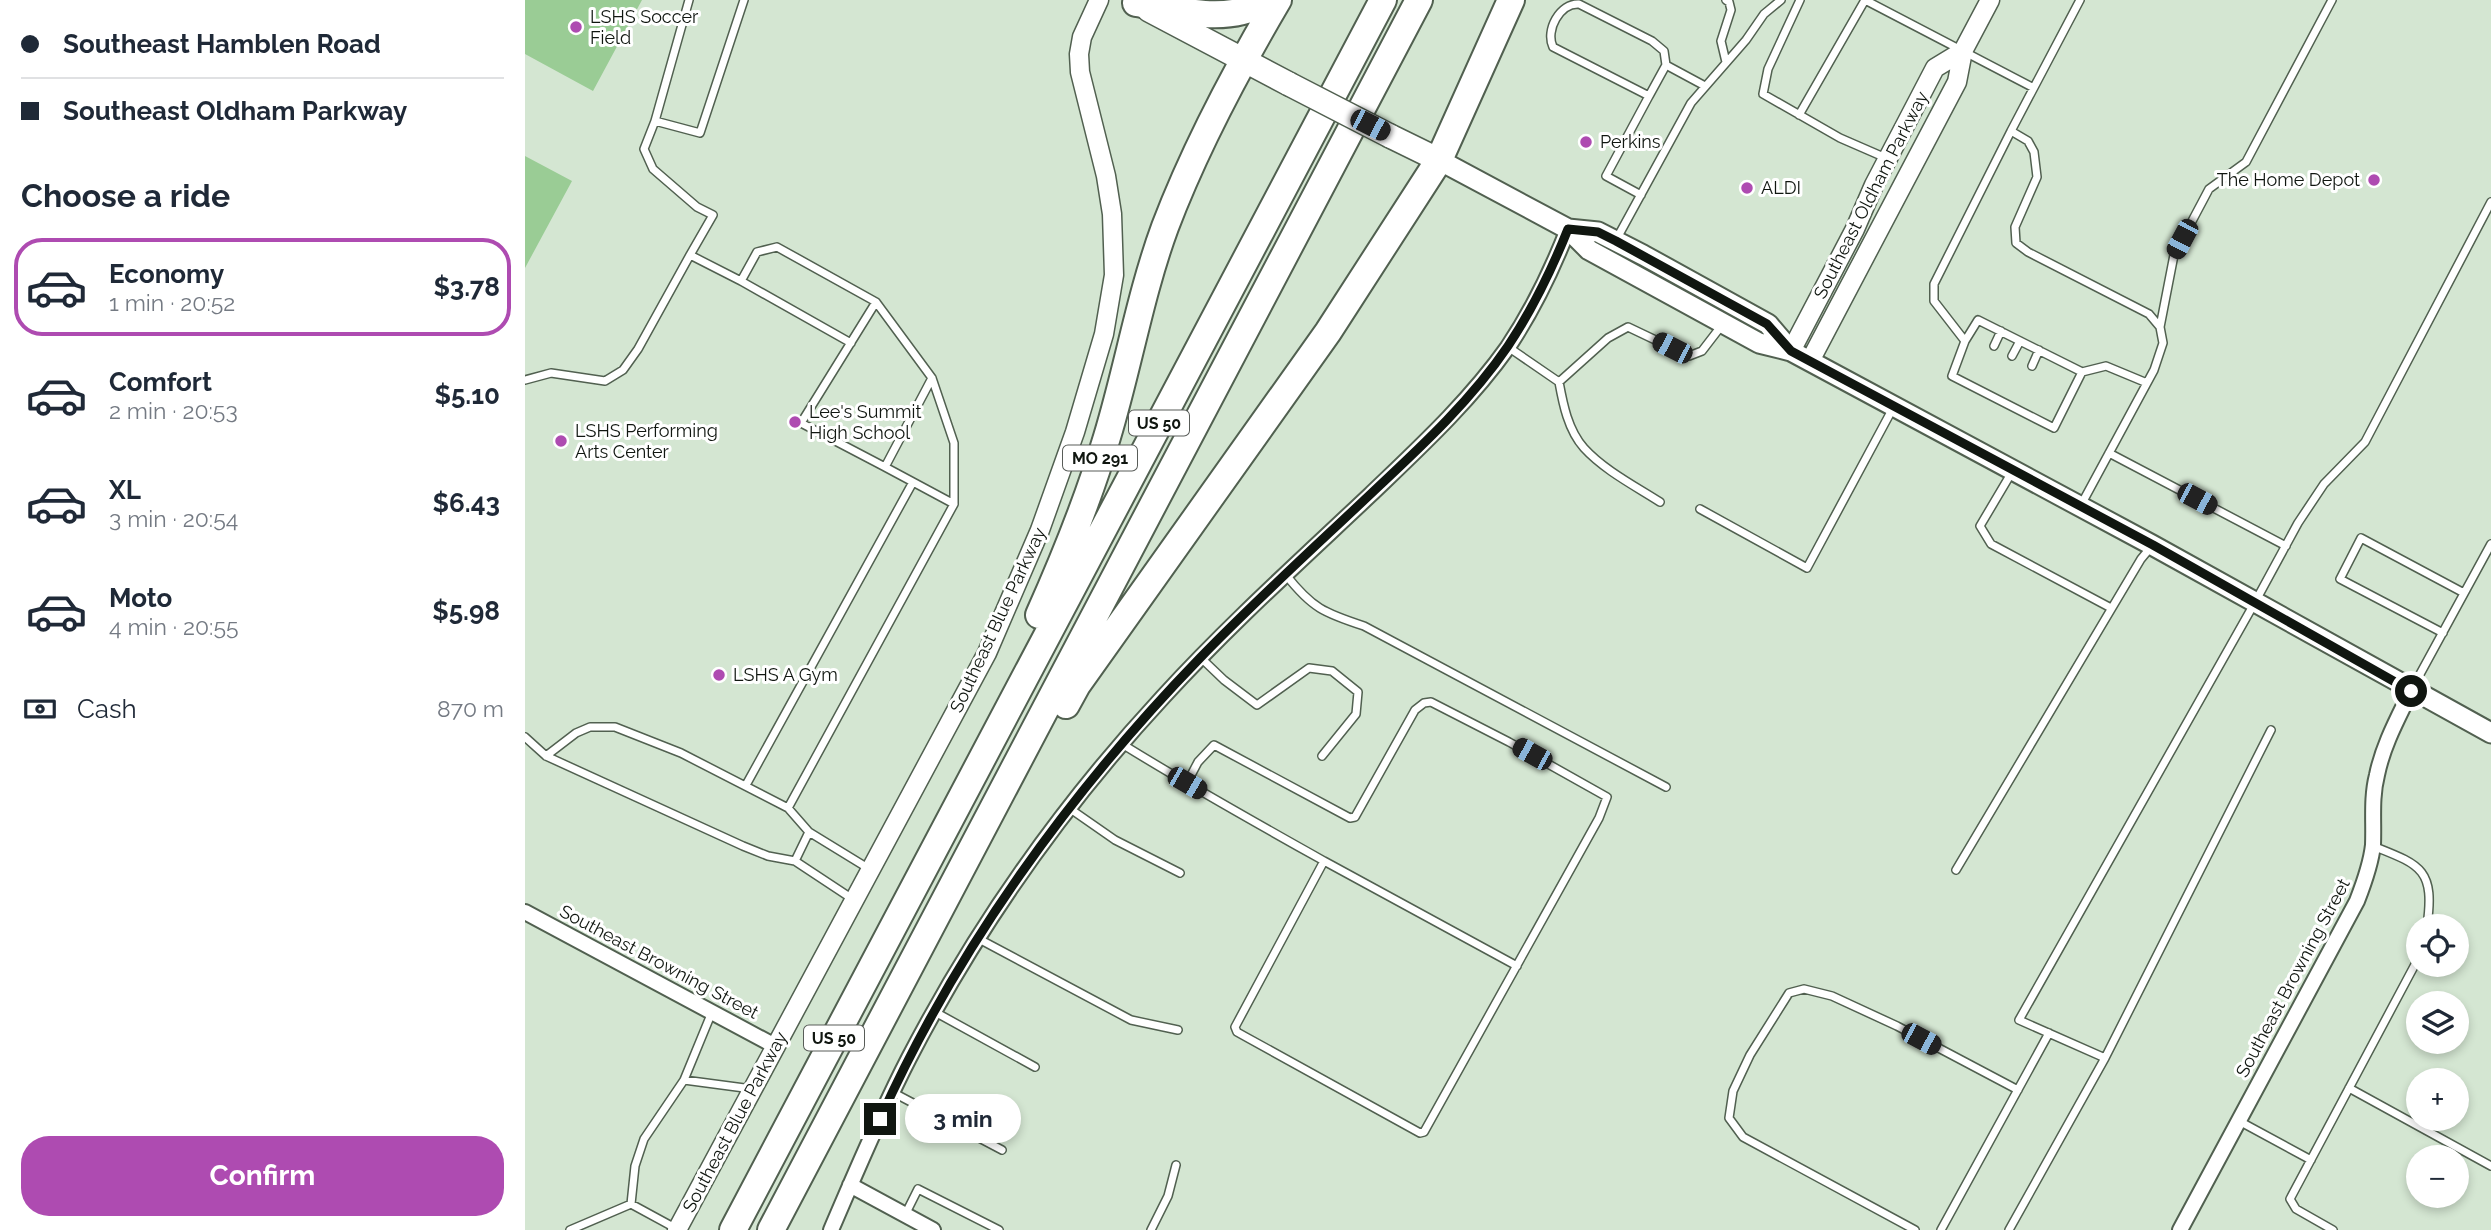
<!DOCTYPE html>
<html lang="en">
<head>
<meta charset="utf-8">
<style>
  :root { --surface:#fff; --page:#f2f2f3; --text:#1f2937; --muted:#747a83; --line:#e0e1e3; --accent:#ae4bb1 }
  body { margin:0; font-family:Raleway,sans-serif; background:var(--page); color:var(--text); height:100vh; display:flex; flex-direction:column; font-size:26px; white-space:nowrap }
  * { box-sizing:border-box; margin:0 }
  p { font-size:23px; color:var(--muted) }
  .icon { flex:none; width:38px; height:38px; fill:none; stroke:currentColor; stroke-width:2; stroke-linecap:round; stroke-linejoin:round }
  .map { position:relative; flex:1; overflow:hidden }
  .details { display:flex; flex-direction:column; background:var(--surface); width:525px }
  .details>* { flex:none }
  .banner { display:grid; align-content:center; height:154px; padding:0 21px; background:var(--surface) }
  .tools { position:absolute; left:1881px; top:914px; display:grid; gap:14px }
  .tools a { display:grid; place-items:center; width:63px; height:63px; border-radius:50%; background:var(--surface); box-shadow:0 4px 10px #0003; font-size:35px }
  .end { position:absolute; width:32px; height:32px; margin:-16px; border:9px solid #101610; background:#fff; box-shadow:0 0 0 4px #fff }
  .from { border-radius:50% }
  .bubble { position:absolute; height:49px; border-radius:24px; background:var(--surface); box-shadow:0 4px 10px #0003; font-size:23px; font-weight:700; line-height:49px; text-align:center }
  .car { position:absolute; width:21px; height:42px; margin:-21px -10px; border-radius:9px; box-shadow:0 0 5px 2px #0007; background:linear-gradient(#222 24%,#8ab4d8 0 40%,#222 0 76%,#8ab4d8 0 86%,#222 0) }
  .banner b { display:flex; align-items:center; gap:24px; height:66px; font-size:26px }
  .banner b+b { border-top:2px solid var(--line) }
  .banner i { width:18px; height:18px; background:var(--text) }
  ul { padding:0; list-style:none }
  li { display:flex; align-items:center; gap:21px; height:98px; margin:0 14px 10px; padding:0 7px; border:4px solid transparent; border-radius:28px }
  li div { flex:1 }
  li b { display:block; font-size:26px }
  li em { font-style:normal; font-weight:700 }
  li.active { border-color:var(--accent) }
  li>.icon { width:63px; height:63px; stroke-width:1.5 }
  h2 { padding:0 21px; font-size:32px; line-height:84px }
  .pay { display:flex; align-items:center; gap:18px; height:77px; padding:0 21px; font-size:26px }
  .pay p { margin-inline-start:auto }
  .action { display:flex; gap:14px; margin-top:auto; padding:14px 21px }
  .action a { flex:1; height:80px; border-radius:28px; background:var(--accent); color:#fff; font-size:28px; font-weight:700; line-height:80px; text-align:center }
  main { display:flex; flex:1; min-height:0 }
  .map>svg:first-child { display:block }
</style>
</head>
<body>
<main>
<section class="details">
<div class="banner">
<b><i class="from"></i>Southeast Hamblen Road</b>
<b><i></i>Southeast Oldham Parkway</b>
</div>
<h2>Choose a ride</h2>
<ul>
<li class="active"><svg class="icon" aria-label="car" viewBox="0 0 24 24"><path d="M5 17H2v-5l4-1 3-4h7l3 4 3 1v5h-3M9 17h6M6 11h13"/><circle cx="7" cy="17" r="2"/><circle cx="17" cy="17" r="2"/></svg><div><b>Economy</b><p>1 min · 20:52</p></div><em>$3.78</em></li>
<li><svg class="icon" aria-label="car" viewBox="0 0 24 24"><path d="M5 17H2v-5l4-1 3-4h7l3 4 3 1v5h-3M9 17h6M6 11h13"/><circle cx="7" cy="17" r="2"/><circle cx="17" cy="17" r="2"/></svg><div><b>Comfort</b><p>2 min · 20:53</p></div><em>$5.10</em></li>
<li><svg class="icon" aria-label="car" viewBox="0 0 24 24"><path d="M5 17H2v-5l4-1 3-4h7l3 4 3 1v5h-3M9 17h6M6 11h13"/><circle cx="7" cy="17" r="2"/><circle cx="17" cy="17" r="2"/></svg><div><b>XL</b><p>3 min · 20:54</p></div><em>$6.43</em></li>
<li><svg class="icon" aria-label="car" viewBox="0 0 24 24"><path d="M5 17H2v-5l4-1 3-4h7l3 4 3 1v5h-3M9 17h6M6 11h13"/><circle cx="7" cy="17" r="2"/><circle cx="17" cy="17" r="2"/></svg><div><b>Moto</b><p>4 min · 20:55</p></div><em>$5.98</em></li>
</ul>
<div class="pay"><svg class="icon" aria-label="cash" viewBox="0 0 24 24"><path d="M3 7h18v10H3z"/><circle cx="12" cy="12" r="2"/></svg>Cash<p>870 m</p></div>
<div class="action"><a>Confirm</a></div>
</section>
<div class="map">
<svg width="1966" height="1230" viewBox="0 0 1966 1230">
  <rect width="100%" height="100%" fill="#d4e6d2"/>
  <path fill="#9acc95" d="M0,0H117L68,91L0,54Z
    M0,156L47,181L0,268Z"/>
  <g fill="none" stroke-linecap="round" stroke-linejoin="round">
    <g stroke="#516050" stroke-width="10">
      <path id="service" d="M164,0L130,121L119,149L128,169L172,207L188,215L165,255L216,281L232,252L252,247L351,302L407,378L429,443V504L263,808
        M1201,0L1204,2L1206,10L1196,41L1201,62
        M1275,0L1243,69L1238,94L1315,138L1361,158
        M1340,0L1507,87
        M1555,0L1486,131L1503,141L1509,152L1512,177L1490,227L1491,243L1503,252L1624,314L1635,327L1638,343L1629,370L1556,505
        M1124,96L1141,65
        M1274,115L1340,0
        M130,121L175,133L219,0
        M1486,131L1409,284V301L1440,341L1427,376L1529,428L1557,372L1581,366L1622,383
        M1116,195L1081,176L1124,96L1028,47C1020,30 1035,3 1054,4L1127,41L1139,51L1141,65L1180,86
        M1091,240L1166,103L1221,40L1239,14L1256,0
        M216,281L326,343
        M351,302L276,423L360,467L407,378
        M1635,327L1649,255L1666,223L1684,189L1721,162L1807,0
        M1440,341L1453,320L1557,372
        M1469,346L1476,331
        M983,347L1034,382L1083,338L1103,327L1164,356L1177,351L1197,325
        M1487,356L1495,341
        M1507,366L1514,350
        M0,380L26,373L80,381L98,370L113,349L165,255
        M1034,382C1038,404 1043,430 1059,448C1079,470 1110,486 1135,502
        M1584,453L1761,546
        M1487,472L1455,526L1466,544L1586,608
        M388,482L429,504
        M1175,509L1282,568L1368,408
        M761,575C787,608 799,613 839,626L1141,787
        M1918,633L1815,579L1836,538L1939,593
        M676,658L699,680L732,705L784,668L807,671L833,692L831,714L797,756
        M1888,687L1966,544
        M0,737L21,756L218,846L243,856L270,861L329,900
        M597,744C663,785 731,823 799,861L710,1027L712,1032L721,1037L895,1133L899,1132L1074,818L1082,797L984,742L906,702L899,703L890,710L830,817L825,818L689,745L673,762L662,783
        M21,756L51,733L65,727H90L156,753L263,808L284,832L346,870
        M221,785L388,482L360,467
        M544,808L590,840L655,873
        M1848,846C1896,865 1910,869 1902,926
        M270,861L284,832
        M799,861L992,966
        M1431,870L1616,559L1626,547
        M454,939L606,1020L653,1030
        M410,1012L510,1067
        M1580,1058L1746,730
        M159,1080L187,1012
        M1824,1088L1966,1166
        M367,1092L477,1150
        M1714,1121L1786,1160
        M106,1204L110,1166L119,1139L159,1080L227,1089
        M380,1215L393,1189L474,1230
        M45,1230L106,1204L152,1229
        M626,1230L643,1196L651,1165
        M1390,1230L1218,1137L1204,1118L1208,1091L1225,1055L1264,993L1279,989L1307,996L1372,1026L1493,1090
        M1416,1230L1524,1033
        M1484,1230L1580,1058L1494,1020L1729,604L1773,523L1799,484L1840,442L1966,202
        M1808,1230L1771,1209L1765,1199L1894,957"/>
    </g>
    <g stroke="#516050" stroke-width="18">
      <path id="minor" d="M0,912L250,1046
        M325,1185L408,1230
        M306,1230C331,1172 355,1114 384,1058C452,927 538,805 638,697C703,626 775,561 845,495C894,448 944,402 983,347C1007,311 1027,270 1043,229
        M1655,1230L1832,901C1839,883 1846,864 1848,845C1849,821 1846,798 1852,775C1858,745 1873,718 1886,691"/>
    </g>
    <g stroke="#516050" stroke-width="21">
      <path id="tertiary" d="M1266,351L1330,229L1349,185L1410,68L1438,51
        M1285,361L1432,82L1438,51L1465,0
        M152,1230L462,653L515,530L550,432L579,334L589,275L587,214L581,176L555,72L554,54L557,37L574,0"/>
    </g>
    <g stroke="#516050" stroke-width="23">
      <path id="secondary" d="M914,160L1043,229L1064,250L1234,343L1266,351L1243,324L1118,255L1073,232L1043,229
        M1266,351L1627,545L1966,733"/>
    </g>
    <g stroke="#516050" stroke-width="26">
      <path id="primary" d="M624,10L764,84
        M865,136L914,160"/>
    </g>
    <g stroke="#516050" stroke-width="30">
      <path id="motorway" d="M611,3C653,10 704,26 743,0
        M514,615C540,557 564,497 582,437C603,368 615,295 640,227C670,148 710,73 753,0
        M541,705L552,685L803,332L914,160L986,0
        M208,1230L858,0
        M246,1230L894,0"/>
    </g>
    <use href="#service" stroke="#fff" stroke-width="7"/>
    <use href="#minor" stroke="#fff" stroke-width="14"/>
    <use href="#tertiary" stroke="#fff" stroke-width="18"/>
    <use href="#secondary" stroke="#fff" stroke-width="19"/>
    <use href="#primary" stroke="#fff" stroke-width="23"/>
    <use href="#motorway" stroke="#fff" stroke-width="26"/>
    <g stroke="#516050" stroke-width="26" stroke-linecap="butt">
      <path id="primary-bridge" d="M764,84L865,136"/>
    </g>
    <use href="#primary-bridge" stroke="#fff" stroke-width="23"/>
  </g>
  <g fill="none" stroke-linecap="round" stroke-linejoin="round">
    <path stroke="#101610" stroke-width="9" d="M355,1119C432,948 545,792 675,658C732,599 793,544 852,488C899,444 947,399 983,346C1007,310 1027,269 1043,229L1073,232L1091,241L1242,324L1266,351L1628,545L1886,691"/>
  </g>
  <g fill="#ae4bb1" stroke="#fff" stroke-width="2.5">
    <circle cx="51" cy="27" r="7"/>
    <circle cx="1061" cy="142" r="7"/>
    <circle cx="1849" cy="180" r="7"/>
    <circle cx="1222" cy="188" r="7"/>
    <circle cx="270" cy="422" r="7"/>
    <circle cx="36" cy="441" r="7"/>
    <circle cx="194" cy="675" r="7"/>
  </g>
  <g text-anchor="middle" stroke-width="6" stroke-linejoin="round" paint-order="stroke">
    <g fill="#fff" stroke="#585c58" stroke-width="2">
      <rect x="604" y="410.5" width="60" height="25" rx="5"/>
      <rect x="538" y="445.5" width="74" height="25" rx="5"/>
      <rect x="279" y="1025.5" width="60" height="25" rx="5"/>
    </g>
    <g font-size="16" font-weight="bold" fill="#101610">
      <text x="634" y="429">US 50</text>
      <text x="575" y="464">MO 291</text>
      <text x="309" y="1044">US 50</text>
    </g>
    <g font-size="18" fill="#101610" stroke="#fff" text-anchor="start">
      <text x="65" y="23">LSHS Soccer<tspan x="65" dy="21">Field</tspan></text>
      <text x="1075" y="148">Perkins</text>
      <text x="1835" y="186" text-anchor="end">The Home Depot</text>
      <text x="1236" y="194">ALDI</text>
      <text x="284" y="418">Lee's Summit<tspan x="284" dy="21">High School</tspan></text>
      <text x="50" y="437">LSHS Performing<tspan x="50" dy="21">Arts Center</tspan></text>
      <text x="208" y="681">LSHS A Gym</text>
    </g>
    <g font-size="18" fill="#101610" stroke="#fff">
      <text transform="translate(1346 195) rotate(-63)" y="6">Southeast Oldham Parkway</text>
      <text transform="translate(473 620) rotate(-65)" y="6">Southeast Blue Parkway</text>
      <text transform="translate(134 962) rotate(28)" y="6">Southeast Browning Street</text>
      <text transform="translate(1768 978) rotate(-62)" y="6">Southeast Browning Street</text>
      <text transform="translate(210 1122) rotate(-62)" y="6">Southeast Blue Parkway</text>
    </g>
  </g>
</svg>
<div class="tools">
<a><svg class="icon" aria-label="locate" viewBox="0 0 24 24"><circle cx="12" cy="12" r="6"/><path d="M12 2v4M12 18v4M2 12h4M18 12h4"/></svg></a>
<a><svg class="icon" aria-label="layers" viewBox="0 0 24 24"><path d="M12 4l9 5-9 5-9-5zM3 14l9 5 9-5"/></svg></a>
<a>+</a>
<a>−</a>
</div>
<i class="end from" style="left:1886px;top:691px"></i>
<i class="end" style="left:355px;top:1119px"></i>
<div class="bubble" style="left:380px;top:1094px;width:116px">3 min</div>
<i class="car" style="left:845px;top:125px;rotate:117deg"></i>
<i class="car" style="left:1657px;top:239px;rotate:208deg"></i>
<i class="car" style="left:1147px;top:348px;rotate:297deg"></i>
<i class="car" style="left:1672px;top:499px;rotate:118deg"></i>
<i class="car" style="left:1007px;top:754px;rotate:299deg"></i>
<i class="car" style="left:662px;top:783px;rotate:120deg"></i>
<i class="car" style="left:1396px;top:1039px;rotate:118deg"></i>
</div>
</main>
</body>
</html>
